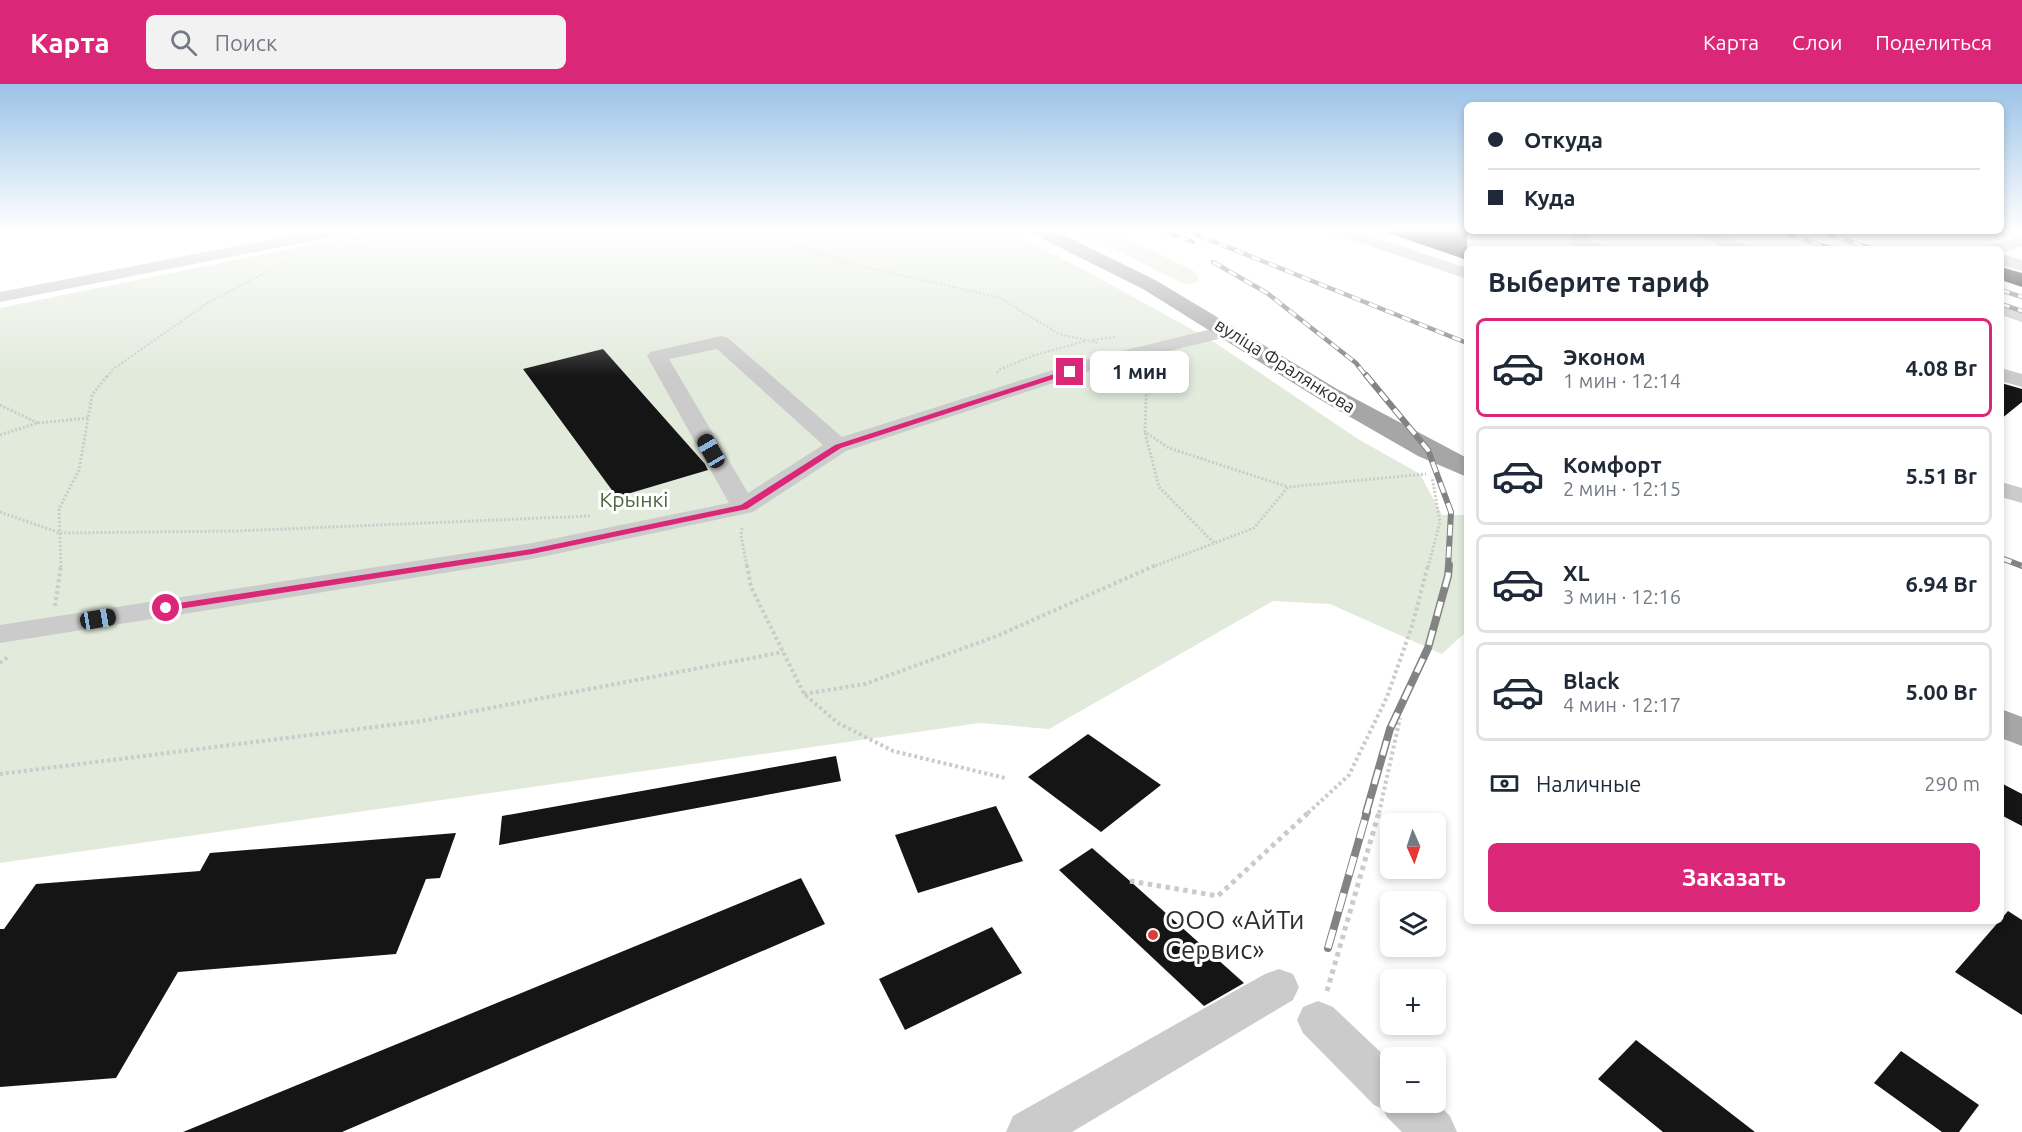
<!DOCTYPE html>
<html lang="ru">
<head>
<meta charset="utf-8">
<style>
  :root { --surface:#fff; --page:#f2f2f3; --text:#1f2937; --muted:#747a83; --line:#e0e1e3; --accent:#db2777 }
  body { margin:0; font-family:Ubuntu,sans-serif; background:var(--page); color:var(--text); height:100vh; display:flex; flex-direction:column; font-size:22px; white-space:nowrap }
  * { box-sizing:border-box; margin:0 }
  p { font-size:20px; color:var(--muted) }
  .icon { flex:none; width:33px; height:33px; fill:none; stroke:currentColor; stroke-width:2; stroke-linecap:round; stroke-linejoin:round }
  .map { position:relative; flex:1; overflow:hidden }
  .sheet { position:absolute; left:1464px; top:162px; width:540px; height:678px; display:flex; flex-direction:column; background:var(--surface); border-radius:9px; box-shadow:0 3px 9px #0003 }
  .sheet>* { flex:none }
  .banner { position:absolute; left:1464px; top:18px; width:540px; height:132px; border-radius:9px; box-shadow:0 3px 9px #0003; display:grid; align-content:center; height:132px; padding:0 24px; background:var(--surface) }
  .needle { width:39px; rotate:177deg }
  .controls { position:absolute; left:1380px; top:729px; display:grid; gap:12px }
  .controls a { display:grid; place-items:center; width:66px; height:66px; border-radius:9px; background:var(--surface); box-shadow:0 3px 9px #0003; font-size:30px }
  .end { position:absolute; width:27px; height:27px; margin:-14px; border:8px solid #db2777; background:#fff; box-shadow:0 0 0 3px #fff }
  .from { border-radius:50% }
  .bubble { position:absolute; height:42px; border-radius:9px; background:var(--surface); box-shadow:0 3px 9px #0003; font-size:20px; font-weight:700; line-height:42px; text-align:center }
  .car { position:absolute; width:18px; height:36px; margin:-18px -9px; border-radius:8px; box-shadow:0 0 4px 2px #0007; background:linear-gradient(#222 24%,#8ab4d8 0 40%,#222 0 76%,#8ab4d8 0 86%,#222 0) }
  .banner b { display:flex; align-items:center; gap:21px; height:57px; font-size:22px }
  .banner b+b { border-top:2px solid var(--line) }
  .banner i { width:15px; height:15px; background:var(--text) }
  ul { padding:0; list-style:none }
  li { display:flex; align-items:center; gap:18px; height:99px; margin:0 12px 9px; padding:0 12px; border:3px solid var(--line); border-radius:9px }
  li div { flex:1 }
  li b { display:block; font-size:22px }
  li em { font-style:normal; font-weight:700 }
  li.selected { border-color:var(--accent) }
  li>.icon { width:54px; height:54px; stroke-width:1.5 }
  h2 { padding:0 24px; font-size:27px; line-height:72px }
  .pay { display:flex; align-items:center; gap:15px; height:66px; padding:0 24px; font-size:22px }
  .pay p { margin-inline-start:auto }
  .button { display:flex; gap:12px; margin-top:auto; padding:12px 24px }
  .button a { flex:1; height:69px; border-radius:9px; background:var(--accent); color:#fff; font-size:24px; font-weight:700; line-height:69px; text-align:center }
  header { display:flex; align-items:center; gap:36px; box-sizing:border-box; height:84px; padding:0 30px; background:var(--accent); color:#fff }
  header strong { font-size:28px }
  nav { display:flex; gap:33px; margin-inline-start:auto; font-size:21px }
  .search { width:420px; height:54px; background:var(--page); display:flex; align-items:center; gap:15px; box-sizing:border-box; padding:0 21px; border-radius:9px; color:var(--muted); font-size:22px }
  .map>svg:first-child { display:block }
</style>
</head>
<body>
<header>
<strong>Карта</strong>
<div class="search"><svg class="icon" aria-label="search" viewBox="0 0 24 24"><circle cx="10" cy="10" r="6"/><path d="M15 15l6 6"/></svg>Поиск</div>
<nav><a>Карта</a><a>Слои</a><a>Поделиться</a></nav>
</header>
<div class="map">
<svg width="2022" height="1048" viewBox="0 0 2022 1048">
  <rect width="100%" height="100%" fill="#fff"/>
  <path fill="#e2eadc" d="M383,146H1004L1079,183L1211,256L1358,355L1420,390L1442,431H1467V547L1442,570L1330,520L1273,517L1049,645L980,639L0,779V224Z
    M1076,146H1109L1194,187L1199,193L1196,199L1184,200Z"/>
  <path fill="#151515" d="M1388,146H1467V176L1388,149Z
    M2001,183L2022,189V203L2001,196Z
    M603,265L705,380L708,386L617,413L523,285Z
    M2001,299L2022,305V318L2001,335Z
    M1088,650L1161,701L1101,748L1028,693Z
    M836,672L841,697L499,761L502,732Z
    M2001,699L2022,710V742L2001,731Z
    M996,722L1023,777L918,809L895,751Z
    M456,749L440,794L426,795L396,870L178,888L116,994L0,1003V845H4L36,800L200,787L210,769Z
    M1092,764L1130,797L1244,899L1204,922L1059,786Z
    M801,794L825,840L342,1048H183Z
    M2008,827L2022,836V931L1955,888Z
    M992,843L1022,889L905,946L879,895Z
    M1636,956L1755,1048H1663L1598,995Z
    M1901,967L1979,1021L1959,1048H1942L1874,999Z"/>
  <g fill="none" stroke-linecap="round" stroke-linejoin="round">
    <path stroke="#cbcbcb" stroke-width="2" stroke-dasharray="2 2" stroke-linecap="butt" d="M752,146L845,178L1000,214L1059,250L1099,259
      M346,165L452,146
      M1093,256L1115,253
      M997,289L999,286L1032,272L1085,257
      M107,293L112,286L206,220L289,176
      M1160,293L1169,280"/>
    <path stroke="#cbcbcb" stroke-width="3" stroke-dasharray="2 2" stroke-linecap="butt" d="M1161,291L1146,312L1145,348L1169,364L1288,403
      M0,321L38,339
      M1145,349L1159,403L1214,459
      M0,351L38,339L88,334
      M0,428L60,449L237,447L590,432
      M742,444L741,451L747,483
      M61,483L59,425L79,386L92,311L108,291
      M1152,483L1254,444L1288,403L1426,390
      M1428,483L1440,438L1432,393"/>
    <path stroke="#cbcbcb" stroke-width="4" stroke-dasharray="3 3" stroke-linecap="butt" d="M747,481L751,503L804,610L838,639L893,667L1005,694
      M55,522L61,481
      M0,579L9,572
      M804,610L865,600L997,552L1156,481
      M0,690L422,637L783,568
      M1308,729L1349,691L1387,613L1412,542L1428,481
      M1379,729L1400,634"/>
    <path stroke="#cbcbcb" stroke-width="5" stroke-dasharray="4.5 4.5" stroke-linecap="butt" d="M1130,797L1218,812L1309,728
      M1327,907L1379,728"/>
    <path fill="#cbcbcb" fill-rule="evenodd" d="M319,146H350L342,151L0,218V208Z
      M1329,146H1352L1467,184V195L1331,149Z
      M1573,147H1589L1588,156L1603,161L1605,165C1594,165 1579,168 1571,159Z
      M1694,147H1715L1747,161L1749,165H1727L1696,150Z
      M2022,152V162L2001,169V165H1987L1989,161Z
      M2001,170L2022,176V187L2001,181Z
      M2001,219L2022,226V238L2001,231Z
      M1228,241L1235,243L1238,247L1235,251L1099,284L846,367L753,428L532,475L0,559V541L532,459L729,419L647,272L650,268L721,252L728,254L842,353L1085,276ZM717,265L823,361L748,409L669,275Z
      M2001,284L2022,290V303L2001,297Z
      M2001,398L2022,404V419L2001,413Z
      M1279,885L1293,890L1299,903L1293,916L1072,1048H1006L1013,1032L1265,890Z
      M1318,917L1333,923L1390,977V1018H1436L1450,1032L1457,1048H1402L1387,1033L1383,1025L1374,1021L1303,949L1297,936L1303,923Z"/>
    <path fill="#a6a6a6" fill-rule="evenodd" d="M1031,146H1054L1157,197L1337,305L1467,374V393L1418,372L1319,315L1143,205L1033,150Z
      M2001,625L2022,633V662L2001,654Z"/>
    <g stroke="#838383" stroke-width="4.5">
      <path id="rail-far3" d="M1162,146L1193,158
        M1185,146L1467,259
        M1778,147L1833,165
        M1819,147L1873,165
        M1213,178L1267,209L1356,279L1367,293
        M2001,206L2022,213
        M2001,220L2022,227"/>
    </g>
    <g stroke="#838383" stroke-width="6">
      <path id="rail-far2" d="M1366,291L1428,366L1451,428L1448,483
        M2001,474L2022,482"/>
    </g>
    <g stroke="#838383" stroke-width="8">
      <path id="rail-far1" d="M1366,729L1390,645L1428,564L1448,492L1449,481"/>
    </g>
    <g stroke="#838383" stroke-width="8">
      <path id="rail" d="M1328,864L1367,728"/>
    </g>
    <use href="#rail-far3" stroke="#fff" stroke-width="3" stroke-dasharray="9" stroke-linecap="butt"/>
    <use href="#rail-far2" stroke="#fff" stroke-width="4" stroke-dasharray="11" stroke-linecap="butt"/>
    <use href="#rail-far1" stroke="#fff" stroke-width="5" stroke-dasharray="15" stroke-linecap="butt"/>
    <use href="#rail" stroke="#fff" stroke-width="6" stroke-dasharray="19" stroke-linecap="butt"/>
  </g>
  <linearGradient id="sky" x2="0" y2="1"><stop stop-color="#9bc3e8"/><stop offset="0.5" stop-color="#fff"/><stop offset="1" stop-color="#fff" stop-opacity="0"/></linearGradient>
  <rect width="2022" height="292" fill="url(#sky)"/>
  <path fill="#db2777" d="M1070,285L1072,289L841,364L747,425L532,470L166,527L162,524L166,521L532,465L741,421L835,361Z"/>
  <circle fill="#da3e3a" stroke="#fff" stroke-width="2" cx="1153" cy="851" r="6"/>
  <g text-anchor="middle" stroke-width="6" stroke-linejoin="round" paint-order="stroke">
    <g font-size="18" fill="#2e2e2e" stroke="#fff">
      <text transform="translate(1285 282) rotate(32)" y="6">вуліца Фралянкова</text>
    </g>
    <g font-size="21" fill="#4d663e" stroke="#fff">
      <text x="634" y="423">Крынкі</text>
    </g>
    <g font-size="26" fill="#2e2e2e" stroke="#fff" text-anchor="start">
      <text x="1165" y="845">ООО «АйТи<tspan x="1165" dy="30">Сервис»</tspan></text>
    </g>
  </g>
</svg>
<div class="controls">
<a><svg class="needle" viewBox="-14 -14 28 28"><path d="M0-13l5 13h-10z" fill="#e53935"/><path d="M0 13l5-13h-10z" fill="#747a83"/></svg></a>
<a><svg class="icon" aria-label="layers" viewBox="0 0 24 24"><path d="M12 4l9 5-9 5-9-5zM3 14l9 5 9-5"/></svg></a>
<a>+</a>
<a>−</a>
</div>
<i class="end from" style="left:166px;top:524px"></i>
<i class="end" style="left:1070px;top:288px"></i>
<div class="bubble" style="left:1090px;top:267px;width:99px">1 мин</div>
<i class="car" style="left:711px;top:367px;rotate:330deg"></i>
<i class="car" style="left:98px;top:535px;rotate:81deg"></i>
<div class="banner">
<b><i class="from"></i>Откуда</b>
<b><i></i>Куда</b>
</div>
<section class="sheet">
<h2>Выберите тариф</h2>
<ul>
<li class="selected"><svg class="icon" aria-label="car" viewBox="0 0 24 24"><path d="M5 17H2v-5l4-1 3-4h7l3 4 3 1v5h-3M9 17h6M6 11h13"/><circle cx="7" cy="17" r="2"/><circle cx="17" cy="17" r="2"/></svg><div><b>Эконом</b><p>1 мин · 12:14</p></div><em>4.08 Br</em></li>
<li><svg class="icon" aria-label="car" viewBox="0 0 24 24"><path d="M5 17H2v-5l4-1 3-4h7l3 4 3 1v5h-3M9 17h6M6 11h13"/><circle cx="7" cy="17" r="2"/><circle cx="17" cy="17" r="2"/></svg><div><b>Комфорт</b><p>2 мин · 12:15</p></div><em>5.51 Br</em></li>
<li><svg class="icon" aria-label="car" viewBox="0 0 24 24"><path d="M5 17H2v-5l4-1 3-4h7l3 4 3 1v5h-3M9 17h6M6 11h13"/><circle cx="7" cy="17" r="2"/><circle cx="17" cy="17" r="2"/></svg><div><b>XL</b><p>3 мин · 12:16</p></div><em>6.94 Br</em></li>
<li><svg class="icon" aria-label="car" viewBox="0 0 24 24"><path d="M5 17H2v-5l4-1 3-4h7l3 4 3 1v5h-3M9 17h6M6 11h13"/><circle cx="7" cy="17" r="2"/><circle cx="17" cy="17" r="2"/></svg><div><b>Black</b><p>4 мин · 12:17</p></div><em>5.00 Br</em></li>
</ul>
<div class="pay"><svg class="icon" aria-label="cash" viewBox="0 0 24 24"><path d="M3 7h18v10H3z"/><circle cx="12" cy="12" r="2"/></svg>Наличные<p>290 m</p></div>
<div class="button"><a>Заказать</a></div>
</section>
</div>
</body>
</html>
